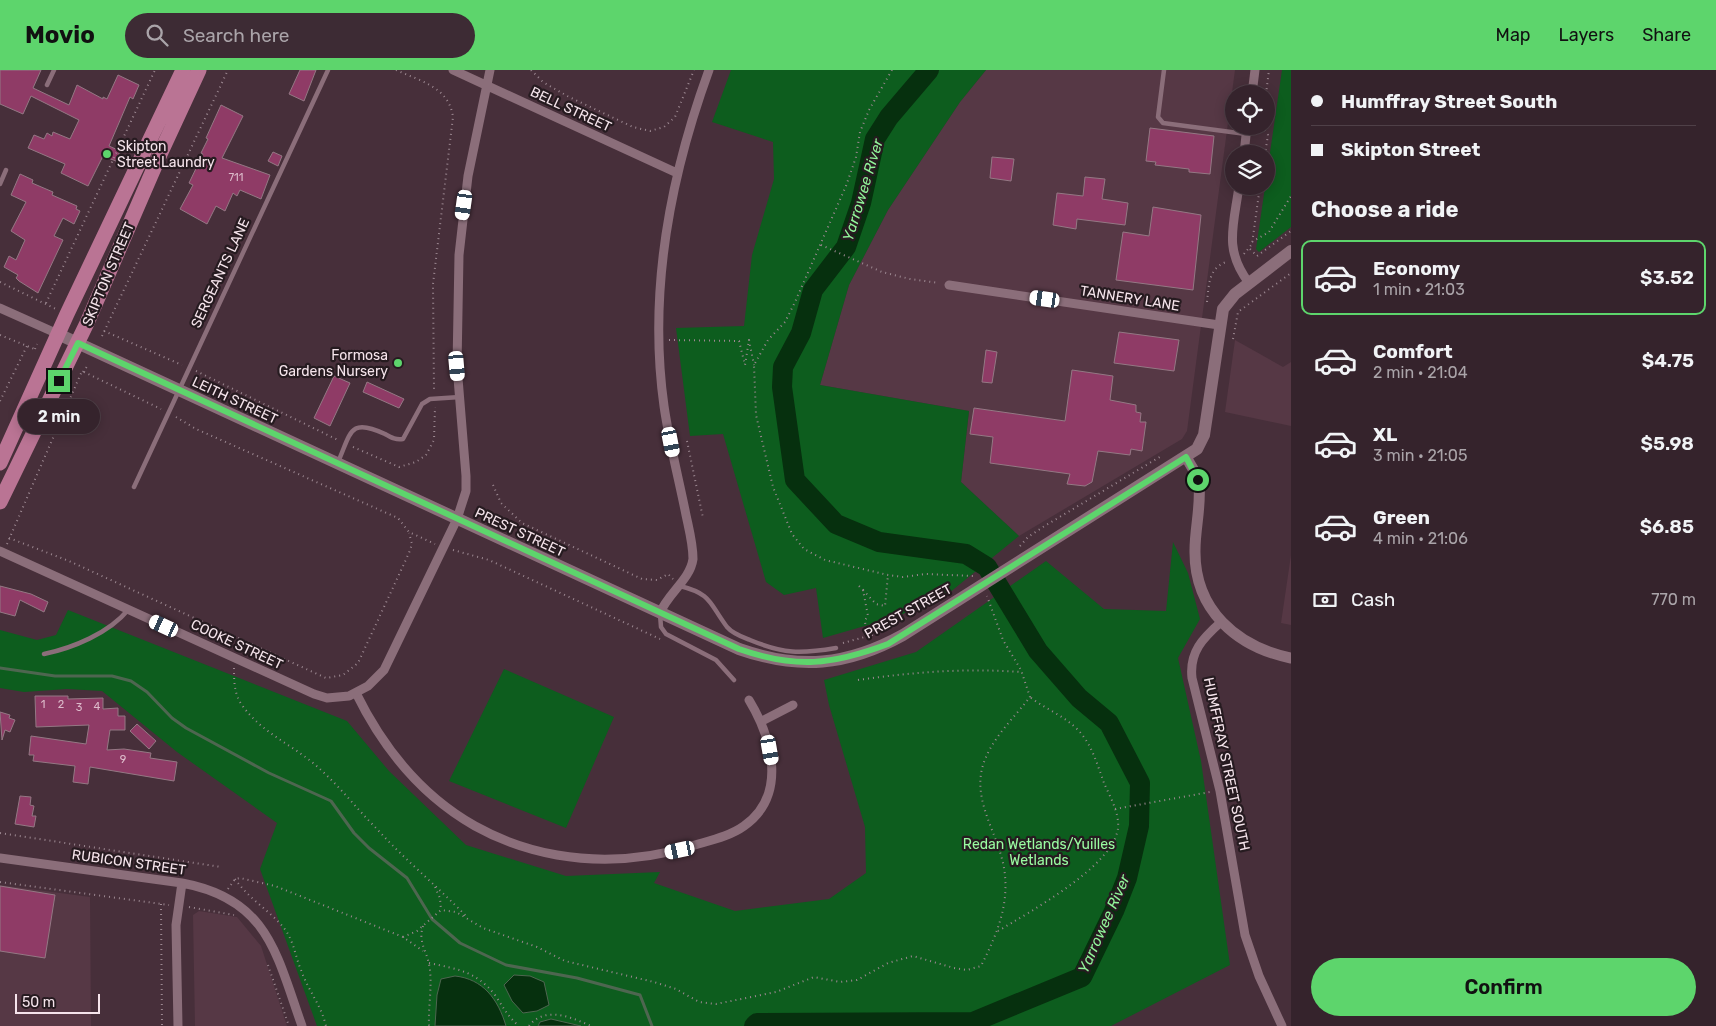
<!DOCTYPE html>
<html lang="en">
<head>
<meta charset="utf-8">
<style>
  :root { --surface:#35232c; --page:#3d2b34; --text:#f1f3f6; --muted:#aaa4a9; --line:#4f4048; --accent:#5dd56c }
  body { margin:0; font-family:Rubik,sans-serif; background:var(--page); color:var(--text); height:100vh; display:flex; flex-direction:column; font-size:19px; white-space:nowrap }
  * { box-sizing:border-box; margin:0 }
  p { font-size:16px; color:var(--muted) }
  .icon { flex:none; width:28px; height:28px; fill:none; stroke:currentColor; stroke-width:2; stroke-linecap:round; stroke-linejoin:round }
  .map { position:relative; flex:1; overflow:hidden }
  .drawer { display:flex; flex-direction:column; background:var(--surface); width:425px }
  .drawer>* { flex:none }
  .guide { display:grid; align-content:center; height:110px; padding:0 20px; background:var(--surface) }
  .controls { position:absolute; left:1225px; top:15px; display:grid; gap:10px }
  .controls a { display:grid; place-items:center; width:50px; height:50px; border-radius:50%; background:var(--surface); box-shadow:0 2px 12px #0003,0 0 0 1px var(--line); font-size:25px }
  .scale { position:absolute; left:15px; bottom:12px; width:85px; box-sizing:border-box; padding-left:5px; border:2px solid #f5e4eb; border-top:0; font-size:14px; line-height:18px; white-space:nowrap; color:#f5e4eb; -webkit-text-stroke:4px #261b20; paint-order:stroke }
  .end { position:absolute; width:22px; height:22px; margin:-11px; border:6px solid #5dd56c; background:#111; box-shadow:0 0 0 2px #111 }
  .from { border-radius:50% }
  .bubble { position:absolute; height:35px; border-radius:18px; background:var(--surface); box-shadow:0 2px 12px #0003,0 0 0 1px var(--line); font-size:16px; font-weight:600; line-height:35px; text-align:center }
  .car { position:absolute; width:15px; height:30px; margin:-15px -8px; border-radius:6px; box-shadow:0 0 4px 1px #0007; background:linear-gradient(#fff 24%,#345 0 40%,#fff 0 76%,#345 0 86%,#fff 0) }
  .guide b { display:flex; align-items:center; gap:18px; height:48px; font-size:19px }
  .guide b+b { border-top:1px solid var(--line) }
  .guide i { width:12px; height:12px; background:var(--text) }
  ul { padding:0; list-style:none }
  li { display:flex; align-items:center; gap:15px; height:75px; margin:0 10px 8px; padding:0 10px; border:2px solid transparent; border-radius:10px }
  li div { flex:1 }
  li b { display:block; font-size:19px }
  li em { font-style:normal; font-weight:600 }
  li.on { border-color:var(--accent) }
  li>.icon { width:45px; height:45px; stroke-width:1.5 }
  h2 { padding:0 20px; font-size:22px; line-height:60px }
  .pay { display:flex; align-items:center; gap:12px; height:55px; padding:0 20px; font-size:19px }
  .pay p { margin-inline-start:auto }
  .button { display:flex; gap:10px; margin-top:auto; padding:10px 20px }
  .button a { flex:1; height:58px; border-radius:30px; background:var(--accent); color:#111; font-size:20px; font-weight:600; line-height:58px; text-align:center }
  header { display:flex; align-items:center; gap:30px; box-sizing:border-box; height:70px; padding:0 25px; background:var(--accent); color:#111 }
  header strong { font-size:24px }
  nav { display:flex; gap:28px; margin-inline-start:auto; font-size:18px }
  .search { width:350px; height:45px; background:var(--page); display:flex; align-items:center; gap:12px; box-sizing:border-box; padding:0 18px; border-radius:28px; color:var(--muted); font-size:19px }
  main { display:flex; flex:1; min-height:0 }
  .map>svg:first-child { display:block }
</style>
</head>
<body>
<header>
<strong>Movio</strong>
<div class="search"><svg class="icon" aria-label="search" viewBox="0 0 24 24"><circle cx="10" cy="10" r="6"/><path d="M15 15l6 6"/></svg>Search here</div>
<nav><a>Map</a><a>Layers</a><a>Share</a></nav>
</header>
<main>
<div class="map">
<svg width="1291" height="956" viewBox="0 0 1291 956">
  <rect width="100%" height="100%" fill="#472f3a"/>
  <path fill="#563845" d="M986,0H1235L1187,361L1182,369L1019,466L961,412L969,341L820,315L849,215L888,140L960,32Z
    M1235,270L1283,297L1291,292V356L1225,342Z
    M1291,485V555L1281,553Z
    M0,815L90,827L91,956H0Z
    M199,841L237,847L261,876L287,956H195L193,845Z"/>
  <path fill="#0d5d1e" d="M731,0H986L960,32L888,140L849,215L820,315L969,341L961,412L1019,466L949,523L896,547L823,568L816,518L784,525L766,512L723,364L690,366L676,258L744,256L752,185L774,109L773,72L712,52Z
    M1282,0H1291V157L1259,182L1256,179Z
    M1173,472L1188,503L1200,549L1178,588L1201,691L1230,895L1111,956H317L260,799L277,753L177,682L102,621L67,619L24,622L0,618V560L37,570L56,565L68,540L347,651L389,701L466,775L566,806L660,802L654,813L735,841L829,829L866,803L865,757L829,635L824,610L916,582L1046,491L1104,539L1166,541Z
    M504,599L614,647L566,758L449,711Z"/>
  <path fill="#06300e" stroke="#4e6650" d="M514,905L530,906L544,912L549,935L537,941L523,943L512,931L504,915Z
    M455,906C483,909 498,929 506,956H435L437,925L441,909Z
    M551,949L581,956H538L540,952Z"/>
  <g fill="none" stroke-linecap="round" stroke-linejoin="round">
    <path stroke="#4e6650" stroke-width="3" d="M0,598L55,606H112L131,611L147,622L172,648L186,658L269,703L331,731L354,763L369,778L407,808L432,849L460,873L506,895L577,908L640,925L652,956"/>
    <path stroke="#06300e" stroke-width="20" d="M754,956L757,953L973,952L1082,907L1114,841L1127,808L1139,756L1140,713L1109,653L1079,628L1038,581L987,497L966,484L879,472L836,454L795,410L782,317L783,297L801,263L813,220L846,177L861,133L875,69L889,47L929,0"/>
  </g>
  <path fill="#8f3b66" stroke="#947884" d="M0,0H41L33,18L69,35L77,15L103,29V27L107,29L118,5L139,15L133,29L130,27L109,76L120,81L116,91L103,86L88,116L61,103L65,94L28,78L34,65L44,69L47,63L52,66L53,62L70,69L79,50L31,26L23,44L0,34Z
    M300,0H316L304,31L289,24Z
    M221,35L243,46L222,88L270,105L261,129L240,120L237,126L233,123L225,141L216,136L207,154L180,139L193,115L189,113L203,84L201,83L208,69L206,68Z
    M1150,58L1214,66L1210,104L1189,102V99L1155,95L1156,92L1146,91Z
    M273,82L282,86L278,96L268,91Z
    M992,87L1014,89L1011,111L990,108Z
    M20,104L33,110L32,113L53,122L52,125L77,136L76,139L80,141L74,154L63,148L54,166L63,170L38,223L19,211L16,208L18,205L4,197L9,186L16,190L25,170L11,161L26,132L11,125Z
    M1085,107L1105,109L1102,129L1128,133L1125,155L1077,149L1076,159L1053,155L1057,123L1083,126Z
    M1153,137L1201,145L1193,220L1116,210L1123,162L1149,166Z
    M1119,262L1179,270L1174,301L1114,293Z
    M986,280L997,282L992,313L982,312Z
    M1072,300L1113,306L1110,330L1136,335V342L1141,343L1140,352H1146L1142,381L1131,379L1130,385L1098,381L1092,412L1085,416L1067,414L1070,404L990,393L993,367L970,364L974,338L1065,351Z
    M334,306L350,313L330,356L314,348Z
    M367,312L404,329L399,338L363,322Z
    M0,516L31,524L48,532L44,542L20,530L15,546L0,542Z
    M35,626H68V629L103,628V639L118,638V646H125V660H110L107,680L124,679L151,683L150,688L177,692L174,711L90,697L88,714L73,712L75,696L33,691L34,685H29L31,666L86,674L89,655L36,657Z
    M0,642L10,645L9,648L15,650L10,662L5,660L2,670Z
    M137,654L156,671L149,679L130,661Z
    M20,726L31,727L30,735L34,736L32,746H36L34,757L15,754Z
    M0,816L55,825L45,888L0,881Z"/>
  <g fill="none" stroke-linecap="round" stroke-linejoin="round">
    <path stroke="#9c8891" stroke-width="2" stroke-dasharray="1 4" stroke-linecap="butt" d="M396,0C420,11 449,17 453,47L433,214L434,320
      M531,0L543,12L569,27L633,57L650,61L664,57L675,47L694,0
      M892,0L869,40L860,62L856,87L846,116L795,232L785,252L768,270L754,295L756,345L773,417L792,464L804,479L825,490L888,505L903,507L925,504L974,506
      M1266,24L1269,0
      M1262,56L1268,65L1265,84
      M1252,172L1269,162L1291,126
      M821,175L882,202L910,209L939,213
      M1250,179L1257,186L1291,161
      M1244,184L1252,174L1260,116
      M0,212L56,239
      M1207,232C1209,215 1208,199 1226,192
      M46,233L155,0
      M104,261L182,295
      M0,265L37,280
      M102,266L228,0
      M1233,269L1238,242L1291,203
      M669,270L739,271L745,295L749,270L754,295
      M35,279L37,274
      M196,301L338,370
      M83,302L89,294
      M84,302L161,339
      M0,331L27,276
      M176,347L196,359L398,448L409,462L435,474
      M687,371L703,448
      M353,377L399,397L416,392L426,385L434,370L435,337
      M493,415L501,433L522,453L642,509L657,510L668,504L673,509
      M9,468L69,491L326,608L343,605L358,593L409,483L412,474L409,463
      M7,474L82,301
      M1020,476L1028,467L1043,457L1163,385
      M453,480L489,490L660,569
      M859,516L863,520L868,546L865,550L866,566
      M863,520L876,534L885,536L888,505
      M843,573L879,563
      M234,598C234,611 234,624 242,635C262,664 296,676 321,700C341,718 357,739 376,758C404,789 437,816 466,846
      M858,610C913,602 966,598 1022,602
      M1115,739L1210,722
      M0,763L221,797
      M235,809C249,829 269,840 284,858C294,871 295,886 301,900C308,920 321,935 326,956
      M0,812L169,835
      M435,817L440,828L441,840
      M228,819L235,809L240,808L275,816L403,867L423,881
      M161,834L162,956
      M189,837L234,845
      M423,856C418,871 426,880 429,894C433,914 428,936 429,956
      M998,861C1030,842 1107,799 1117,763C1122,747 1110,727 1104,713C1097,694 1092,674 1077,659C1063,645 1045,639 1030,627
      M403,867L417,861L441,840L456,842L483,858L537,877L565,891L654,912L676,919L699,932L716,934L776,922L814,907L840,912L857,910L888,893L913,886L954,898L967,900L981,896C997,864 1010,834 1004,798C998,763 972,731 983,695C991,669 1014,648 1030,627L1021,600L1003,570L987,526
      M429,893C457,899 476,901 495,925C503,937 508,947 519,956
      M268,895L289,956
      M529,956C545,935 573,948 591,956"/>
    <path stroke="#8b6e7a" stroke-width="4.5" d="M1164,0L1158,47L1163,53L1246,64
      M47,15L54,0
      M0,114L6,100
      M338,392C351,363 349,347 385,364C392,368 396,370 403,369L422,334L430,329L460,327
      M134,417L328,0
      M680,516C712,524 709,533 727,557C733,564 742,567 750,570C784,584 800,584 836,578
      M660,544L661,557L666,564L716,590L734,610
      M44,584C73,578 109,563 128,540"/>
    <path stroke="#8b6e7a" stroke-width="9" d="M453,0L677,103
      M1252,24L1255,0
      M1244,84L1247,56
      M1239,116C1234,155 1223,179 1249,213
      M949,215L1219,255
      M0,238L58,264
      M0,481L314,624L327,628L349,626L368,616L384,600L457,449L466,421V406L457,296L459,185L468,106L490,0
      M660,543C668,523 690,510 693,489C693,472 688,456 685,440C678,406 669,371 664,336C648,222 670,107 709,0
      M1221,552C1203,568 1189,582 1192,608L1220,721L1245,865L1259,906L1282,956
      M356,623C383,678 422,726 475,756C500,770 529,780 557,785C603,793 650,789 695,775C712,770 730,766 744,756C788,725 772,668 749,630
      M762,651L793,635
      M0,788L182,813C268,829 276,883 302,956
      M178,956L176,855L182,813"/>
    <path stroke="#8b6e7a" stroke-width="11" d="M1186,387L1196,404L1199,415C1201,437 1195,458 1195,480C1194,540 1237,577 1291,588"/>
    <path stroke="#8b6e7a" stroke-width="12" d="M58,264L739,579C799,600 847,596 903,565L1197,379L1204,365L1223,239L1235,224L1291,181"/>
    <path stroke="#ba7494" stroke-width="15" d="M0,393L67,244L183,0
      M0,432L87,253L161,82L199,0"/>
  </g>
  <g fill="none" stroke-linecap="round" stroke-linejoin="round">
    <path stroke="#5dd56c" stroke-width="6" d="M59,311L78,273L739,579C796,599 832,595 888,574L1186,387L1198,410"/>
  </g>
  <g fill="#5dd56c" stroke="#261b20" stroke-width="2">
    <circle cx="107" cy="84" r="5"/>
    <circle cx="398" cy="293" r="5"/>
  </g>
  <g text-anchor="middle" stroke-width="4.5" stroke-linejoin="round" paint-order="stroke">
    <g font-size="11" fill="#dcbaca">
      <text x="236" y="111">711</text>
      <text x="43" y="638">1</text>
      <text x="61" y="638">2</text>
      <text x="97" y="640">4</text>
      <text x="79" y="641">3</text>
      <text x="123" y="693">9</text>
    </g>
    <g font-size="14" fill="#f5e4eb" stroke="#261b20">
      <text transform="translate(571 39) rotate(25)" y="5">BELL STREET</text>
      <text transform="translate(220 203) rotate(-65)" y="5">SERGEANTS LANE</text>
      <text transform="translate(108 204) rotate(-67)" y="5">SKIPTON STREET</text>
      <text transform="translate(1130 228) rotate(9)" y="5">TANNERY LANE</text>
      <text transform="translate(235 330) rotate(25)" y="5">LEITH STREET</text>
      <text transform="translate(520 462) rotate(25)" y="5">PREST STREET</text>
      <text transform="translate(908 541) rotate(-29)" y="5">PREST STREET</text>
      <text transform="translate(237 574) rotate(25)" y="5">COOKE STREET</text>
      <text transform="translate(1227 694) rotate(78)" y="5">HUMFFRAY STREET SOUTH</text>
      <text transform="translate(129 792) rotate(8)" y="5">RUBICON STREET</text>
    </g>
    <g font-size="14" fill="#f5e4eb" stroke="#261b20" text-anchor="start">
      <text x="117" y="81">Skipton<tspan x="117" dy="16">Street Laundry</tspan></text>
      <text x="388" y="290" text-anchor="end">Formosa<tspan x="388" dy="16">Gardens Nursery</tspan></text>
    </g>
    <g font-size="14" fill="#99fba0" stroke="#261b20">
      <text x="1039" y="779">Redan Wetlands/Yuilles<tspan x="1039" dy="16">Wetlands</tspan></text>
    </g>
    <g font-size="15" font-style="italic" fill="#91f499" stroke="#261b20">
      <text transform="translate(863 120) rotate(-73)" y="5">Yarrowee River</text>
      <text transform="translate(1104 854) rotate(-66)" y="5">Yarrowee River</text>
    </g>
  </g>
</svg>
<div class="controls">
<a><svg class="icon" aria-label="locate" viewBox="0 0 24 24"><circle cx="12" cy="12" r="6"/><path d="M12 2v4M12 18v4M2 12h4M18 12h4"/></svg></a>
<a><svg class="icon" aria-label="layers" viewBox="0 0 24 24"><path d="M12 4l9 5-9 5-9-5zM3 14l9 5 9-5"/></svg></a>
</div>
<div class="scale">50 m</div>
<i class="end from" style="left:1198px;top:410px"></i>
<i class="end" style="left:59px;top:311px"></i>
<div class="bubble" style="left:18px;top:329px;width:82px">2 min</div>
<i class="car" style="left:464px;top:135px;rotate:188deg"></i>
<i class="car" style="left:1045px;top:229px;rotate:278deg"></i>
<i class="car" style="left:457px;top:296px;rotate:175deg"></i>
<i class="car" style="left:671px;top:372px;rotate:169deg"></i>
<i class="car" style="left:164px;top:556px;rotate:295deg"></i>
<i class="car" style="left:770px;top:680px;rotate:170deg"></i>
<i class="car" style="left:680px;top:780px;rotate:258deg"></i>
</div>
<section class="drawer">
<div class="guide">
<b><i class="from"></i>Humffray Street South</b>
<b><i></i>Skipton Street</b>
</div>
<h2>Choose a ride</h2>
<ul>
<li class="on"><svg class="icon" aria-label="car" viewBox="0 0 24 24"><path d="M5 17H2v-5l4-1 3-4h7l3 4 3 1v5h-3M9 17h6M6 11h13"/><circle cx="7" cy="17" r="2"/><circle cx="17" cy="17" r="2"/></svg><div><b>Economy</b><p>1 min · 21:03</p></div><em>$3.52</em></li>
<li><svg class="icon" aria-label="car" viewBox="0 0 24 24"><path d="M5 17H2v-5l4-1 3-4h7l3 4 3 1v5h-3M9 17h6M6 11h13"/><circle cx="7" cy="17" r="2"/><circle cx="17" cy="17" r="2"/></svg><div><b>Comfort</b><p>2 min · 21:04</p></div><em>$4.75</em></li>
<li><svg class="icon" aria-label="car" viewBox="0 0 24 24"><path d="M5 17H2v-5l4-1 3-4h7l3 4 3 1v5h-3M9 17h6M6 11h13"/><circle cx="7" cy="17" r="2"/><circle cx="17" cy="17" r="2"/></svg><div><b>XL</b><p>3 min · 21:05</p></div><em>$5.98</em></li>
<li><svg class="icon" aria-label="car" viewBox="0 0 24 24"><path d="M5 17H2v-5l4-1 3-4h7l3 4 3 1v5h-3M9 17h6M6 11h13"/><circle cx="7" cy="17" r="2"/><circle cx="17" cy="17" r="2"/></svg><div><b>Green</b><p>4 min · 21:06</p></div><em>$6.85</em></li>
</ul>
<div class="pay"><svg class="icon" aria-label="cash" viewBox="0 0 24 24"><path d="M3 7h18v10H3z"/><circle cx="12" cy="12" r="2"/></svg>Cash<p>770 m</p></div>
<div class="button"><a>Confirm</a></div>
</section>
</main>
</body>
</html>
